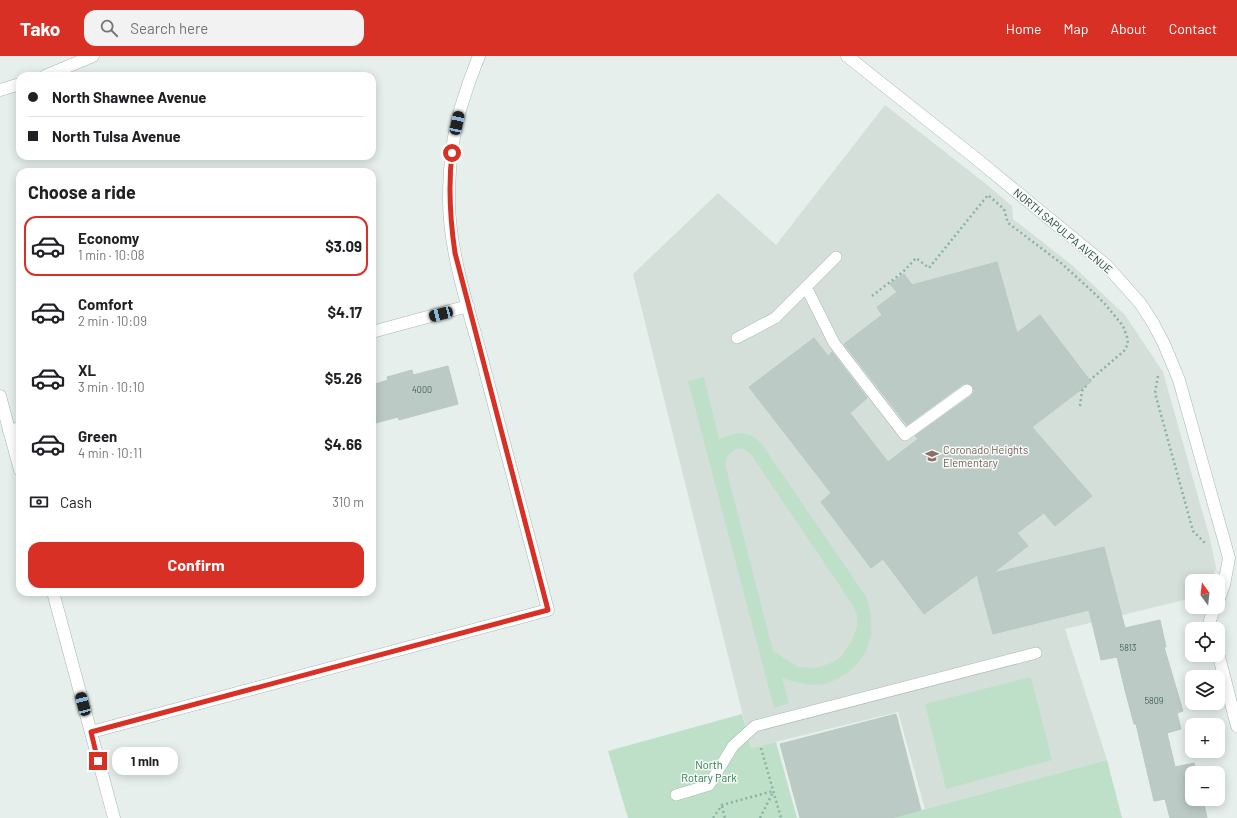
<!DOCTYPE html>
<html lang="en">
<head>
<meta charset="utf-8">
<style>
  :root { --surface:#fff; --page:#f2f2f2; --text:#202124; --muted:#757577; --line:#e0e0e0; --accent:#d93025 }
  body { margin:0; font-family:Barlow,sans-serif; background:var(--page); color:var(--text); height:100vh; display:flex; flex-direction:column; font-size:15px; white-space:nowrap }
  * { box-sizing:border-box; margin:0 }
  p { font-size:13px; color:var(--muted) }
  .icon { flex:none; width:22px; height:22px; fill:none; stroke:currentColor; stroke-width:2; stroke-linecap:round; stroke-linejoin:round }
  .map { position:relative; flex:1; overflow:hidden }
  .panel { position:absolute; left:16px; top:112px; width:360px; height:428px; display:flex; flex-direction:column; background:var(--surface); border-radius:12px; box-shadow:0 2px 10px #0003 }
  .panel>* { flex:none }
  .guide { position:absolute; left:16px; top:16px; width:360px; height:88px; border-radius:12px; box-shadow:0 2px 10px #0003; display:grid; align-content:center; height:88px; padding:0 12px; background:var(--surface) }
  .needle { width:26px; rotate:345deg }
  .controls { position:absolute; left:1185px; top:518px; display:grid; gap:8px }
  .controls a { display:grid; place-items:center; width:40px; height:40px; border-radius:8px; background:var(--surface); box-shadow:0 2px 10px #0003; font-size:20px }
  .end { position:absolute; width:18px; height:18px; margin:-9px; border:5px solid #d93025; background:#fff; box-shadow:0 0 0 2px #fff }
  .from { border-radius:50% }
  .bubble { position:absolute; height:28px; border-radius:12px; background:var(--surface); box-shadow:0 2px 10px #0003; font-size:13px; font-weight:700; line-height:28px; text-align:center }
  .car { position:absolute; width:12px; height:24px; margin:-12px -6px; border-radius:5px; box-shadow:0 0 3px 1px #0007; background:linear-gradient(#222 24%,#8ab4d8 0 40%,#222 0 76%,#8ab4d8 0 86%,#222 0) }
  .guide b { display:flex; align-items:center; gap:14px; height:38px; font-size:15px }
  .guide b+b { border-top:1px solid var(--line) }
  .guide i { width:10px; height:10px; background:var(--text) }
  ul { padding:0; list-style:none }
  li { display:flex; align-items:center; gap:12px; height:60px; margin:0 8px 6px; padding:0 4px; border:2px solid transparent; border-radius:12px }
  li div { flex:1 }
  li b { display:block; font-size:15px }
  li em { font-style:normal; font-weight:700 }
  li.current { border-color:var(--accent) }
  li>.icon { width:36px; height:36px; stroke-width:1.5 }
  h2 { padding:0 12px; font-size:18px; line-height:48px }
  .pay { display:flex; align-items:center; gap:10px; height:44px; padding:0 12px; font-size:15px }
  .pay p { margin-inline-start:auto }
  .button { display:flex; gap:8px; margin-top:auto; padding:8px 12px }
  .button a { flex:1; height:46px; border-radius:12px; background:var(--accent); color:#fff; font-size:16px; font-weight:700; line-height:46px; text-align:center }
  header { display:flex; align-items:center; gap:24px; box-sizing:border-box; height:56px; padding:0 20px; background:var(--accent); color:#fff }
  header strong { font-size:19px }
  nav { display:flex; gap:22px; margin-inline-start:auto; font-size:14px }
  .search { width:280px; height:36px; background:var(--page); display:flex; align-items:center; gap:10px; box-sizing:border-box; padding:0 14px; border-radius:12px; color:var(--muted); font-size:15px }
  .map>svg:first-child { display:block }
</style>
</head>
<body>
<header>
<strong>Tako</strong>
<div class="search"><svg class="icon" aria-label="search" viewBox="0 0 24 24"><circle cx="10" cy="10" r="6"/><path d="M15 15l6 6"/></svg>Search here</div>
<nav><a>Home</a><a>Map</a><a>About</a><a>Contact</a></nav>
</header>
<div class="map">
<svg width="1237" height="762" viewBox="0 0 1237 762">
  <rect width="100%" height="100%" fill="#e6efeb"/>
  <path fill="#d4dfda" d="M885,49L986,128L1012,150L1013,163L1072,209L1125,259L1163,316L1210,483L1216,512L1211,525H1192V542L1065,573L1107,704L925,753L898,656L751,692L633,218L718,137L776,189Z"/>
  <path fill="#bfe0c8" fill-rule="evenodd" d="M704,321L719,383C737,377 745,372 761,387L867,542C876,571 873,598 847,617C840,621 833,626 825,628C810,630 796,627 782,622L789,647L774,652L688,325ZM738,392L743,393L750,397L852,548L857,559V572L851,586L841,601L831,607L815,612L798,611L773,595L725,408C727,400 730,396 738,392Z
    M1031,621L1052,704L946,733L925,648Z
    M742,658L751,692L776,686L797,762H628L608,695Z
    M1107,704L1122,762H892Z"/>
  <path fill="#bbcac4" stroke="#b8c9c2" d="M997,206L1017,277L1040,259L1091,326L1032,371L1092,440L1055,470L1044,457L1017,477L1028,490L993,517L1104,491L1125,572L1160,564L1166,591H1164L1183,655L1177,657L1181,673L1167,677L1175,711L1194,707L1196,717H1192V743H1203L1207,762H1170L1165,743L1154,745L1136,668H1134L1125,634L1117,601L1101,604L1089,554L993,578L977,519L924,558L883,503L871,512L821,446L831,437L749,331L814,282L828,300L832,296L867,342L850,357L888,406L918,383L915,380L971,340L974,336V333L969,328H963L907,369L844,288L882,259L877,251L897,236L890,228L904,218L912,229Z
    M448,310L458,348L399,364L398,361L372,368V329L388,324L387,321L412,314L413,319Z
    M896,658L921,754L892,762H800L780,688Z"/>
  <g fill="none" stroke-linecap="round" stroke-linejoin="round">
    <g stroke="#a8b8b2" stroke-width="12">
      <path id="service" d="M806,231L834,287L905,379L967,334
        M737,282L775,262L836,201
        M676,739L709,729L733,690L755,670L1036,597"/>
    </g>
    <g stroke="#a8b8b2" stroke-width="13">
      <path id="minor" d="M847,0L979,105L1107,210L1140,247L1153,267L1164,288L1179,324L1229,502L1224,529L1218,545
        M45,20L93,0
        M0,34L20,28
        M372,276L468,250
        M9,375L20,372
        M1212,573L1210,564L1215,551
        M1218,597L1237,670
        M91,676L548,554C526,470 504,387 482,303C469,254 449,195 449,144C449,113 452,81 461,51C466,34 472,17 479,0"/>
    </g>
    <g stroke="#a8b8b2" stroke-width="13">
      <path id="tertiary" d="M0,340L20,414
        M53,536L114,762"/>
    </g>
    <path stroke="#86b3a5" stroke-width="2.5" stroke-dasharray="2 3" stroke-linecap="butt" d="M872,240L903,216L916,202L929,212L988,139L1004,153L1008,167L1061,207L1093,236L1105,248L1123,270L1127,281L1128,288L1124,295L1090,324
      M1158,320L1155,337L1193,475L1206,488
      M1080,350L1082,335L1086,330
      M761,692L781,762
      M722,750L725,762
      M713,762L722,749L773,735
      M760,762L773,736"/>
    <use href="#service" stroke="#fff" stroke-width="11"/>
    <use href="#minor" stroke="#fff" stroke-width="12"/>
    <use href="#tertiary" stroke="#fff" stroke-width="12"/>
  </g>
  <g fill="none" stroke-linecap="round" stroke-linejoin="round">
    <path stroke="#d93025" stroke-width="5" d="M98,705L91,676L548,554L455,197C450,163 448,131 452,97"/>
  </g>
  <defs>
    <g id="school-bare" transform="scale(1.08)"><path d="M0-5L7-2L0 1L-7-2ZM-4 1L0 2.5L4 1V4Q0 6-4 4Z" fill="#8d6e63" stroke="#f7fbf9" stroke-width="2.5" paint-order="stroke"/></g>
  </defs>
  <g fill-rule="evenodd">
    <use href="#school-bare" x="932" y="400"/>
  </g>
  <g text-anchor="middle" stroke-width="3" stroke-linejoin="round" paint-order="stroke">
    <g font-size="9" fill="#4a645c">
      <text x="422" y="337">4000</text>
      <text x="1128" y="595">5813</text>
      <text x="1154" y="648">5809</text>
    </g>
    <g font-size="11" fill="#24423a" stroke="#f7fbf9">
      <text transform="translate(1063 175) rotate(40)" y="4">NORTH SAPULPA AVENUE</text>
    </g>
    <g font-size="11" fill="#785e54" stroke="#f7fbf9" text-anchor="start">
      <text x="943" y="398">Coronado Heights<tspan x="943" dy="13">Elementary</tspan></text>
    </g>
    <g font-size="11" fill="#2d7a4b" stroke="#f7fbf9">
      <text x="709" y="713">North<tspan x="709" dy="13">Rotary Park</tspan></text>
    </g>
  </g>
</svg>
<div class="controls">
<a><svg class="needle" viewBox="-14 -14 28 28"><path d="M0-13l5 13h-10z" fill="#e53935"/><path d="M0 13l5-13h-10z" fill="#757577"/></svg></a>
<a><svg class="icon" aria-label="locate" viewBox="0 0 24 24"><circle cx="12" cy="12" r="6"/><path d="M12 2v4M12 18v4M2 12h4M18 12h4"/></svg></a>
<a><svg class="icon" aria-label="layers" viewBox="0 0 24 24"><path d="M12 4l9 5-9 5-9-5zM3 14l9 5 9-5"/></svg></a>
<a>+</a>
<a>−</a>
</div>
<i class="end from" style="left:452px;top:97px"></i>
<i class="end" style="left:98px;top:705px"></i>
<div class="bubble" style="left:112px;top:691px;width:66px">1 min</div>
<i class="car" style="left:457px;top:67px;rotate:12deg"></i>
<i class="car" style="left:441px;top:258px;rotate:255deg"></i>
<i class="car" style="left:83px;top:648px;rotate:345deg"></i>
<div class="guide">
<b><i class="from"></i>North Shawnee Avenue</b>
<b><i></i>North Tulsa Avenue</b>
</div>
<section class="panel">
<h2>Choose a ride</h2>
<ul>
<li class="current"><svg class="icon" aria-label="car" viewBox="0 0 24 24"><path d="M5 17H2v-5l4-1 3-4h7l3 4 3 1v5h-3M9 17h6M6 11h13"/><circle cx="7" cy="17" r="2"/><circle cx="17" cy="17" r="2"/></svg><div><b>Economy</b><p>1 min · 10:08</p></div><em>$3.09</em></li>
<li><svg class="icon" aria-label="car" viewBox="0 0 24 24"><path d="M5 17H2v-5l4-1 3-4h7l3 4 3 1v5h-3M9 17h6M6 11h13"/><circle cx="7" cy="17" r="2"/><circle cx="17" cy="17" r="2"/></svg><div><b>Comfort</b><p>2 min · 10:09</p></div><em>$4.17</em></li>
<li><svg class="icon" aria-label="car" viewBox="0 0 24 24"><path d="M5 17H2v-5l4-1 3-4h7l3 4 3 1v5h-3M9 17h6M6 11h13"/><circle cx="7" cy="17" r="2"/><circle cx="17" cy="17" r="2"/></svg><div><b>XL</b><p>3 min · 10:10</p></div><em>$5.26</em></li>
<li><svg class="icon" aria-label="car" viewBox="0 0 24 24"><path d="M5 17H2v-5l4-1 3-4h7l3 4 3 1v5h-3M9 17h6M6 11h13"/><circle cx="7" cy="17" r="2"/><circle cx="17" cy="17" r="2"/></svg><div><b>Green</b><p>4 min · 10:11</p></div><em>$4.66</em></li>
</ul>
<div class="pay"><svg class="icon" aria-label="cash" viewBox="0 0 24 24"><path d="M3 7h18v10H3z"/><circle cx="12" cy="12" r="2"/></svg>Cash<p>310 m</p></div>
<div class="button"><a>Confirm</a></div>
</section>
</div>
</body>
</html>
